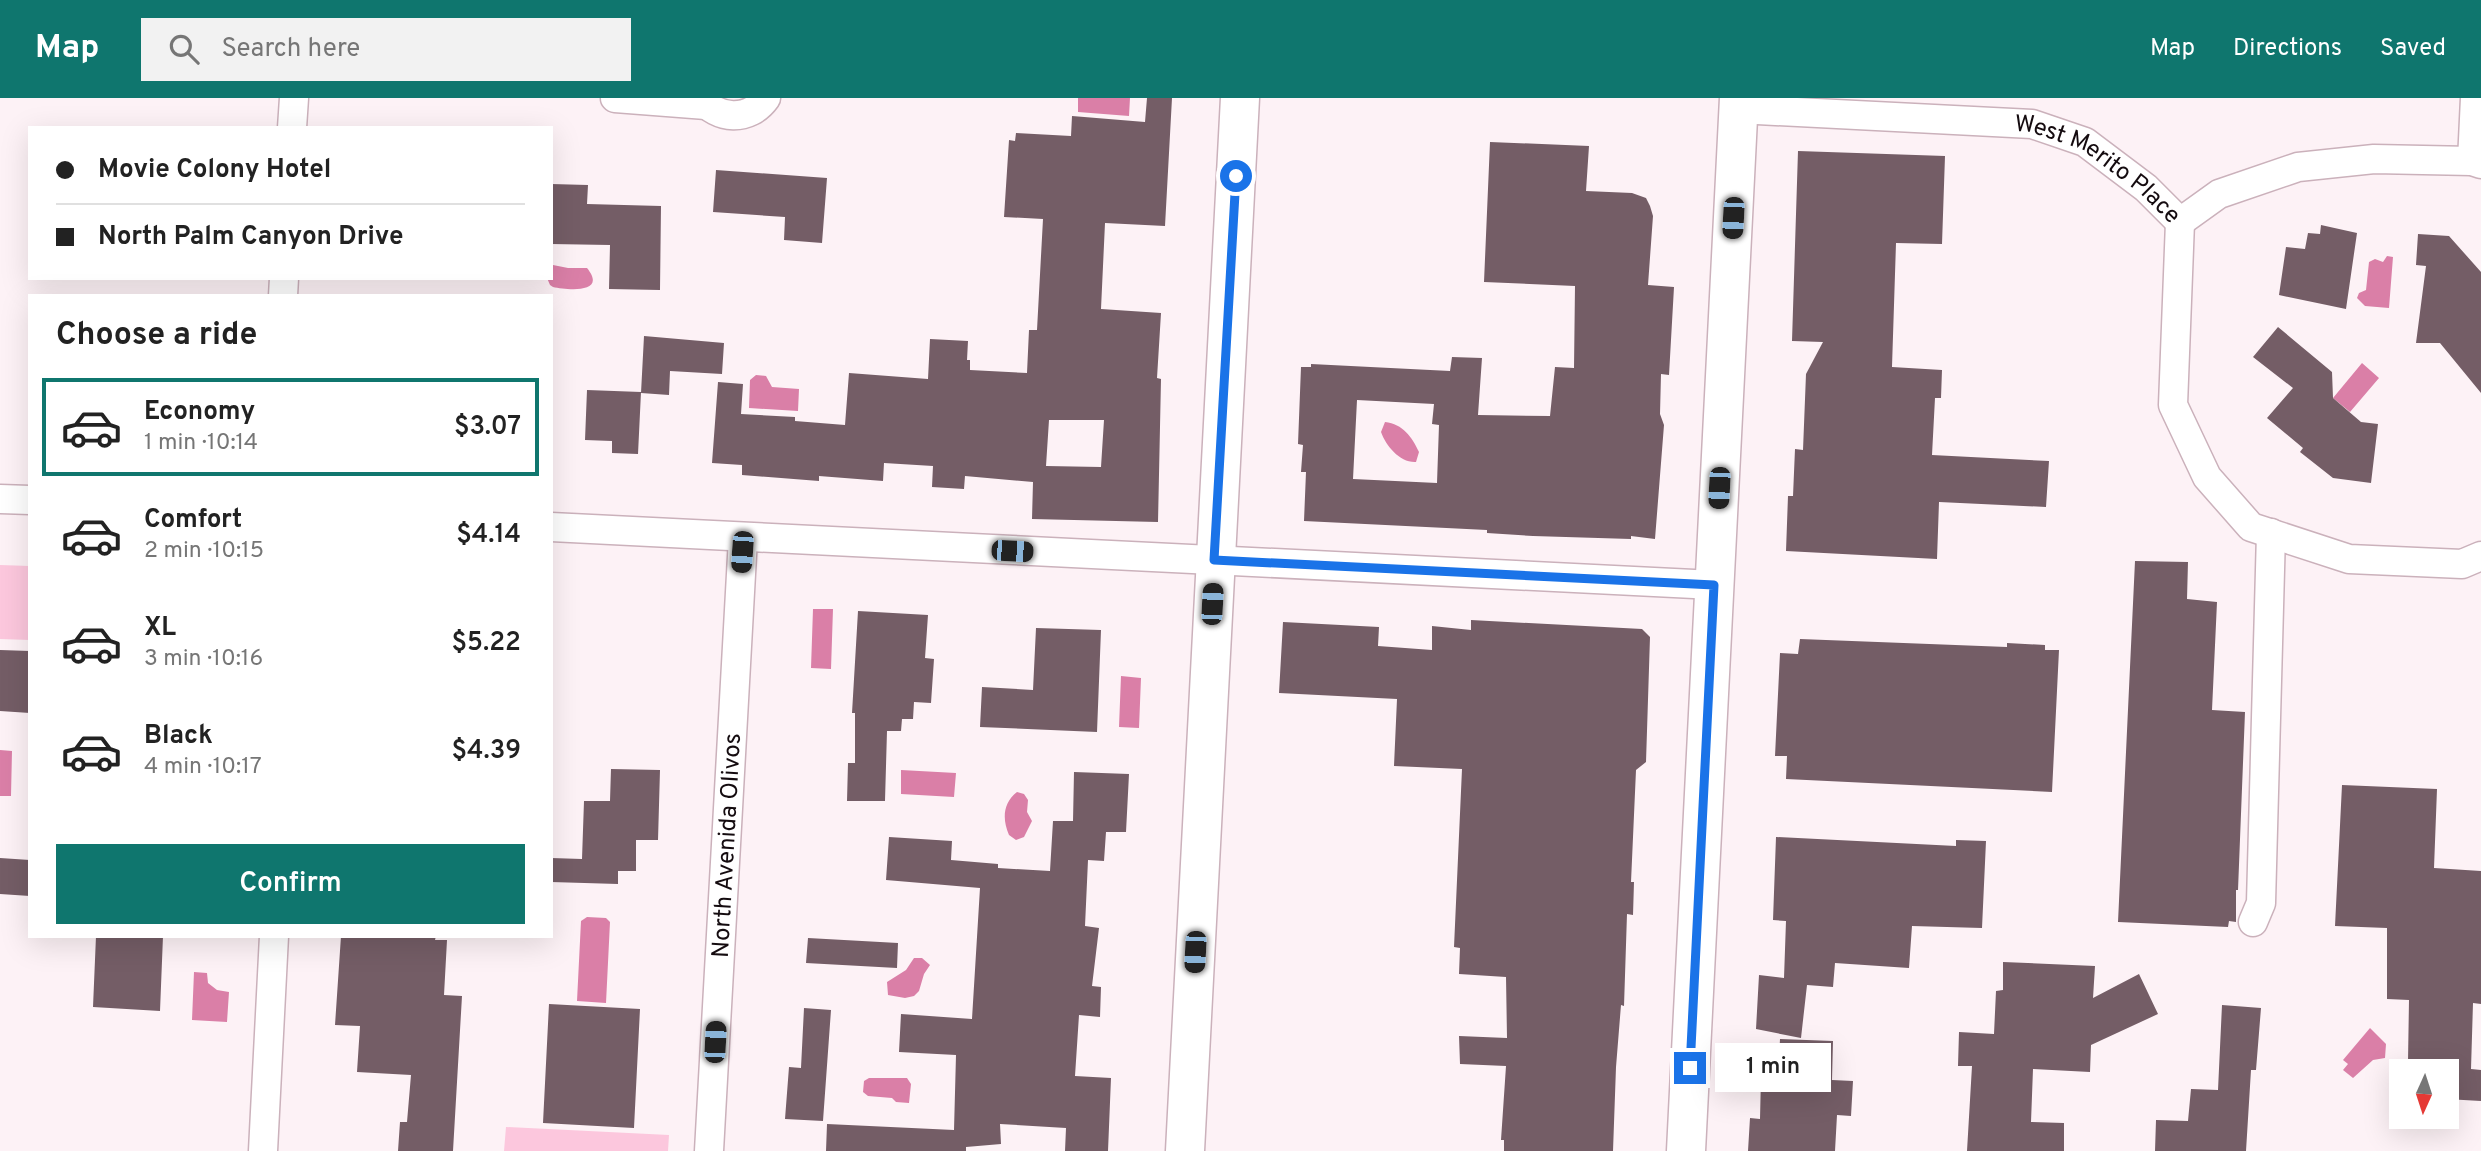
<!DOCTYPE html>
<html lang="en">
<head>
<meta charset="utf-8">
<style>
  :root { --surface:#fff; --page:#f2f2f2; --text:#222; --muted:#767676; --line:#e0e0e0; --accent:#0f766e }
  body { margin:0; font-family:Overpass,sans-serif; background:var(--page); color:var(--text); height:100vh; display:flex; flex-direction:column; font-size:26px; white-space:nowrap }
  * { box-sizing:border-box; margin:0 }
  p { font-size:23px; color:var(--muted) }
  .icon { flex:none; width:38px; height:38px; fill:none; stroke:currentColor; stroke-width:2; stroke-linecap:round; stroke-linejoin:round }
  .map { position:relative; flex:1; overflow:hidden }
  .side { position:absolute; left:28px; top:196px; width:525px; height:644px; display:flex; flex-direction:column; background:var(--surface); border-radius:0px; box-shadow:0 7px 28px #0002 }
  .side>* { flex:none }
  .top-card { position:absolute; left:28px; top:28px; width:525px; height:154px; border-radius:0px; box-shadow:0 7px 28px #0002; display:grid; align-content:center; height:154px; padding:0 28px; background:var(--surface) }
  .needle { width:46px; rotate:183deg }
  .buttons { position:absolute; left:2389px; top:961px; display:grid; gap:14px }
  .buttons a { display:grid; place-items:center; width:70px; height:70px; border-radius:0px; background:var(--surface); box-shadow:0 7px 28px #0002; font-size:35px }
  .end { position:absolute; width:32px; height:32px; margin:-16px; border:9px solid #1a73e8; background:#fff; box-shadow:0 0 0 4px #fff }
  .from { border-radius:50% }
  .bubble { position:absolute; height:49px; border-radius:0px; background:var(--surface); box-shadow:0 7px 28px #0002; font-size:23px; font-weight:600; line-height:49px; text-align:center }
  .car { position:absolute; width:21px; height:42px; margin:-21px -10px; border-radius:9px; box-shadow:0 0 5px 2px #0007; background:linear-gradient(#222 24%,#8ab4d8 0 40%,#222 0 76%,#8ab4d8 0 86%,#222 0) }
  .top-card b { display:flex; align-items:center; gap:24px; height:66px; font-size:26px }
  .top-card b+b { border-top:2px solid var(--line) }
  .top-card i { width:18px; height:18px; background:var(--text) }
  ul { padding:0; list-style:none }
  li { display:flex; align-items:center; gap:21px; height:98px; margin:0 14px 10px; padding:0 14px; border:4px solid transparent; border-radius:0px }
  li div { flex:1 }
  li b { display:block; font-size:26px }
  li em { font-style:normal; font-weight:600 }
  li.active { border-color:var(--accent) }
  li>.icon { width:63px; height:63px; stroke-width:1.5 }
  h2 { padding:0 28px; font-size:32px; line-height:84px }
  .button { display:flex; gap:14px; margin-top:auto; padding:14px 28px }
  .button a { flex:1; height:80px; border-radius:0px; background:var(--accent); color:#fff; font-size:28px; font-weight:600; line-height:80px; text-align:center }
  header { display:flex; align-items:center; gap:42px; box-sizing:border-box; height:98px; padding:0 35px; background:var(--accent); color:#fff }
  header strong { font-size:33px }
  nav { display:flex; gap:38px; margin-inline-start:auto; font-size:24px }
  .search { width:490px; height:63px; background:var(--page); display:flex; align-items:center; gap:18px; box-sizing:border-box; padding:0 24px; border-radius:0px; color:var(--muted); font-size:26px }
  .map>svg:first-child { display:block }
</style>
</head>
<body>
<header>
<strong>Map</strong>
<div class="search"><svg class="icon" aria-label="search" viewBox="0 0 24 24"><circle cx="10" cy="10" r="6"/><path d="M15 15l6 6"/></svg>Search here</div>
<nav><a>Map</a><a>Directions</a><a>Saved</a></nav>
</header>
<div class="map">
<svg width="2481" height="1053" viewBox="0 0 2481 1053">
  <rect width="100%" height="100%" fill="#fdf2f6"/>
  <path fill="#fcc7dd" d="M0,467L30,468V542L0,541Z
    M506,1029L669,1037L668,1053H504Z"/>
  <path fill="#da7fa7" d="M1078,0H1130L1129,18L1078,14Z
    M2387,158L2393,159L2389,210L2365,208L2357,200L2359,195L2366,192L2369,164L2375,161L2383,164Z
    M553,167L568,170H587C608,196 567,192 553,189L550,187L547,180H551Z
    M2362,265L2379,280L2350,314L2333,300Z
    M756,277L766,278L772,289L799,291L798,313L749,310L750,282Z
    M1385,324C1403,326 1412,339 1419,354L1416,364C1400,365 1386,348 1381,334Z
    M813,511H833L831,571L811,570Z
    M1121,578L1141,580L1139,630L1119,629Z
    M0,652L12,653L11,698H0Z
    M901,672L956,675L954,699L901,696Z
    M1017,694L1024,696L1028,702L1027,714L1032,723L1024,739L1016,742L1009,737C1002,721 1003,705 1017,694Z
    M587,819L606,820L610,824L606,905L577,903L581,823Z
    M914,860H922L930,867L924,876L919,893L914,898L905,900L888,897L887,884L906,872Z
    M194,874L207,875L208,885L217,892L229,894L227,924L192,922Z
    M2370,930L2386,946L2385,960L2373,962L2353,980L2343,972L2348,966L2343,962Z
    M869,980H907L911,986L909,1005L896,1004L892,1000L868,998L863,994L864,983Z"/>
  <path fill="#745d66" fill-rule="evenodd" d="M1147,0H1172L1165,128L1105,125L1101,211L1161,215L1157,280L1161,281L1158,424L1032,421L1033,384L965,378L964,391L932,389L933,368L884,365L883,383L819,378V383L742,377V367L712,365L718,284L743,286L741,316L795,319V323L845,327L849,275L928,281L930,241L968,243L967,262H970V272L1027,275L1029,232H1037L1043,121L1004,119L1009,42L1015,43L1016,35L1071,38L1072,18L1145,24ZM1049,322H1104L1101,369L1046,368Z
    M1490,44L1589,48L1586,93L1632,95L1646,100L1650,108L1653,118L1648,187L1674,189L1669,277L1661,276L1660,316L1664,327L1655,441L1631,438V441L1533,438L1487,435V432L1304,423L1306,374H1301L1303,347L1298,346L1301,269H1311V266L1450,273L1452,259L1482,260L1478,317L1550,318L1555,269L1574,270L1575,188L1484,184ZM1357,302L1434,306L1432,326L1439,327L1437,385L1353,381Z
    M1798,53L1945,58L1942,146L1896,145L1892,269L1942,272L1941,300H1935L1932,357L2049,363L2046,409L1939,404L1937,461L1786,453L1788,398H1793L1795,351L1803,352L1806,276L1823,244L1792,243Z
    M716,72L827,80L822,145L784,142L785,119L713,114Z
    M551,86L588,87L587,106L661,108L660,192L609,191L610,147L551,146Z
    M2321,127L2357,135L2346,211L2279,197L2286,149L2305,151L2308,135L2320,136Z
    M2418,136L2449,138L2481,174V295L2440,245H2416L2426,168L2416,167Z
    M2278,229L2332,274L2333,300L2361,324L2378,326L2371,385L2333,380L2300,354L2303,350L2267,320L2293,290L2253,259Z
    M644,238L724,245L722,276L670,273L669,297L641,295Z
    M587,292L641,294L638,356L612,355V343L585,342Z
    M2135,463L2188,464L2187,501L2217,504L2212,612L2245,614L2238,792H2236V824L2229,823L2228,829L2118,824Z
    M858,513L928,517L925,560L934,561L931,605L914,604L913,621H902L901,633H887L885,703H847L848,665H855V615H852Z
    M1471,522L1642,531L1650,539L1646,664L1636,672L1631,784H1634L1633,817L1627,816L1624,908L1621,907L1616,969L1613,1053H1504V1042H1501L1506,968L1460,966L1459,938L1507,940L1506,879L1459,876L1460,850L1454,849L1462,671L1394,668L1397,601L1279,595L1283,524L1379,529L1378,548L1432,552V528L1471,532Z
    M1036,530L1101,532L1097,634L980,629L982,589L1033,592Z
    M1800,541L2007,549V545L2045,547V552H2059L2052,694L1786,681L1787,658H1775L1780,555L1798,556Z
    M0,552L30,553V615L0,613Z
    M611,671L660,672L658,742H636V773H618V786L551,784V760L582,761L584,703H610Z
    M1074,674L1129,676L1126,734H1106L1104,763L1088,762L1085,828L1099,830L1092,888L1101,889L1100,919L1079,917L1075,978L1111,980L1108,1053H1065L1066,1030L1000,1026L1001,1046L966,1049V1053H826L827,1026L954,1032L956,957L899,954L901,916L972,921L980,790L886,782L889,739L952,743L951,762L998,766V770L1050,773L1053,723H1073Z
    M2342,687L2437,691L2434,770L2481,773V906L2473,905L2471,971L2481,972V1003L2446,1001V973H2401V999H2398V963L2408,964L2409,902L2387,901V830L2335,828Z
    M1776,739L1956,748V742L1986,743L1982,830L1912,828L1909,870L1835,865L1833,889L1807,887L1801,940L1756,931L1759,877L1784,880L1786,823L1773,822Z
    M0,760L30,762V798L0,796Z
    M96,838H163L160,913L93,909Z
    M341,838H436L435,842H447L444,897L462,898L453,1053H398L400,1024H407L411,977L357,974L360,928L335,927Z
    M808,840L898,845L897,870L806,865Z
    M2003,864L2095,868L2093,900L2139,876L2158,916L2091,947L2090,974L2033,971L2031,1024L2064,1025V1053H1967L1972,968H1958L1959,934L1994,936L1996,893L2003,892Z
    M549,906L640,911L634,1030L543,1025Z
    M2222,907L2261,910L2256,972H2251L2246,1053H2155L2156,1022L2188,1023L2191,991L2218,992Z
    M804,910L831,912L823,1023L785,1021L789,969L801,970Z
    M1780,941L1833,943L1832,982L1853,983L1851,1018L1837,1017L1835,1053H1748L1750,1020L1760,1021L1761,978L1778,979Z"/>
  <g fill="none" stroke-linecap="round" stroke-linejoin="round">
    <g stroke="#cbb1bb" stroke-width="31">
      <g id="minor">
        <path d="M615,0L706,7"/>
        <path d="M701,0C717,22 749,24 766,0"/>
        <path id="s1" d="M1738,11L2032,26L2085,44L2146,90L2180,124"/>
        <path d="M292,30L294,0"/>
        <path d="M2472,63L2475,0"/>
        <path d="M2180,124L2173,307L2207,379L2251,429L2349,461L2462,466L2481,458"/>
        <path d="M2180,124L2219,96L2298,69L2374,61L2472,63L2481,66"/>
        <path d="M283,198L284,180"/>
        <path d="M0,401L30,402"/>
        <path d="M551,429L1714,487"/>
        <path d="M2253,824L2261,805L2271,435"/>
        <path d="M263,1053L274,838"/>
        <path id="s2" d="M709,1053L743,440"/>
      </g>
    </g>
    <g stroke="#cbb1bb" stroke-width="41">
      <path id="secondary" d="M1185,1053L1240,0"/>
    </g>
    <g stroke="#cbb1bb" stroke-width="41">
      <path id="primary" d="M1686,1053L1739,0"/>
    </g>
    <use href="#minor" stroke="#fff" stroke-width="28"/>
    <use href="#secondary" stroke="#fff" stroke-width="38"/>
    <use href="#primary" stroke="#fff" stroke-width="38"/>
  </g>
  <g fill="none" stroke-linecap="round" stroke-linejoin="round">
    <path stroke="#1a73e8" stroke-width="9" d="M1236,78L1214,462L1714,487L1690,970"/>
  </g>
  <g text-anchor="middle" stroke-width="5" stroke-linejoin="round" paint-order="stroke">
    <g font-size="24" fill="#140b0f" stroke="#fdf2f6">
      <text dy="8" stroke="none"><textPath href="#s1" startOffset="374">West Merito Place</textPath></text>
      <text dy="8" stroke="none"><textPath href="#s2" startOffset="306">North Avenida Olivos</textPath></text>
    </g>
  </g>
</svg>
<div class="buttons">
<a><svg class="needle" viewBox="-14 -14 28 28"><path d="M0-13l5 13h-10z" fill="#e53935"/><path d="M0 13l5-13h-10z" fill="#767676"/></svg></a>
</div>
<i class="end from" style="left:1236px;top:78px"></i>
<i class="end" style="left:1690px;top:970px"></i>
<div class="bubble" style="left:1715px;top:945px;width:116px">1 min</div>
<i class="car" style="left:1733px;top:120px;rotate:183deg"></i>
<i class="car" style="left:1719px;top:390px;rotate:183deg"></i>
<i class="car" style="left:1012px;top:453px;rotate:93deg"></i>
<i class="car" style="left:742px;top:454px;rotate:184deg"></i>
<i class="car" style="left:1212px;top:506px;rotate:3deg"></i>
<i class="car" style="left:1195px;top:854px;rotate:183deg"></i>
<i class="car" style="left:715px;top:944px;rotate:3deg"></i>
<div class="top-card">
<b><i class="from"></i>Movie Colony Hotel</b>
<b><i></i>North Palm Canyon Drive</b>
</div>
<section class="side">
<h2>Choose a ride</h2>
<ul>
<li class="active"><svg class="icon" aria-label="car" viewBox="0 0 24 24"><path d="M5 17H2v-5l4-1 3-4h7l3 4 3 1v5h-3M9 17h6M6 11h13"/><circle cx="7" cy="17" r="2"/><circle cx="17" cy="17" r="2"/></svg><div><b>Economy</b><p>1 min · 10:14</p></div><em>$3.07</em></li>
<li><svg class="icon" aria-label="car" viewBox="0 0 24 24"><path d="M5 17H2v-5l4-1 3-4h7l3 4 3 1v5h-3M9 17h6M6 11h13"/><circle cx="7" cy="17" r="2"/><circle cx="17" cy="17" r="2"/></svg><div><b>Comfort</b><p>2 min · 10:15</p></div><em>$4.14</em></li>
<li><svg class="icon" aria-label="car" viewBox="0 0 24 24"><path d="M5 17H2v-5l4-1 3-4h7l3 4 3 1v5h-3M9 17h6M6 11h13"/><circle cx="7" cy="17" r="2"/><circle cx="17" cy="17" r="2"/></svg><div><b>XL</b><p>3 min · 10:16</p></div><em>$5.22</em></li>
<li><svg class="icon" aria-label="car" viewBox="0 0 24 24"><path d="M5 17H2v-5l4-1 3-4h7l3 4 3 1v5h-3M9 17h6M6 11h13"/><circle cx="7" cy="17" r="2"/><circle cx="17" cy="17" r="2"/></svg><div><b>Black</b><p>4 min · 10:17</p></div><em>$4.39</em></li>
</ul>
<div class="button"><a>Confirm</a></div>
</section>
</div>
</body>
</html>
